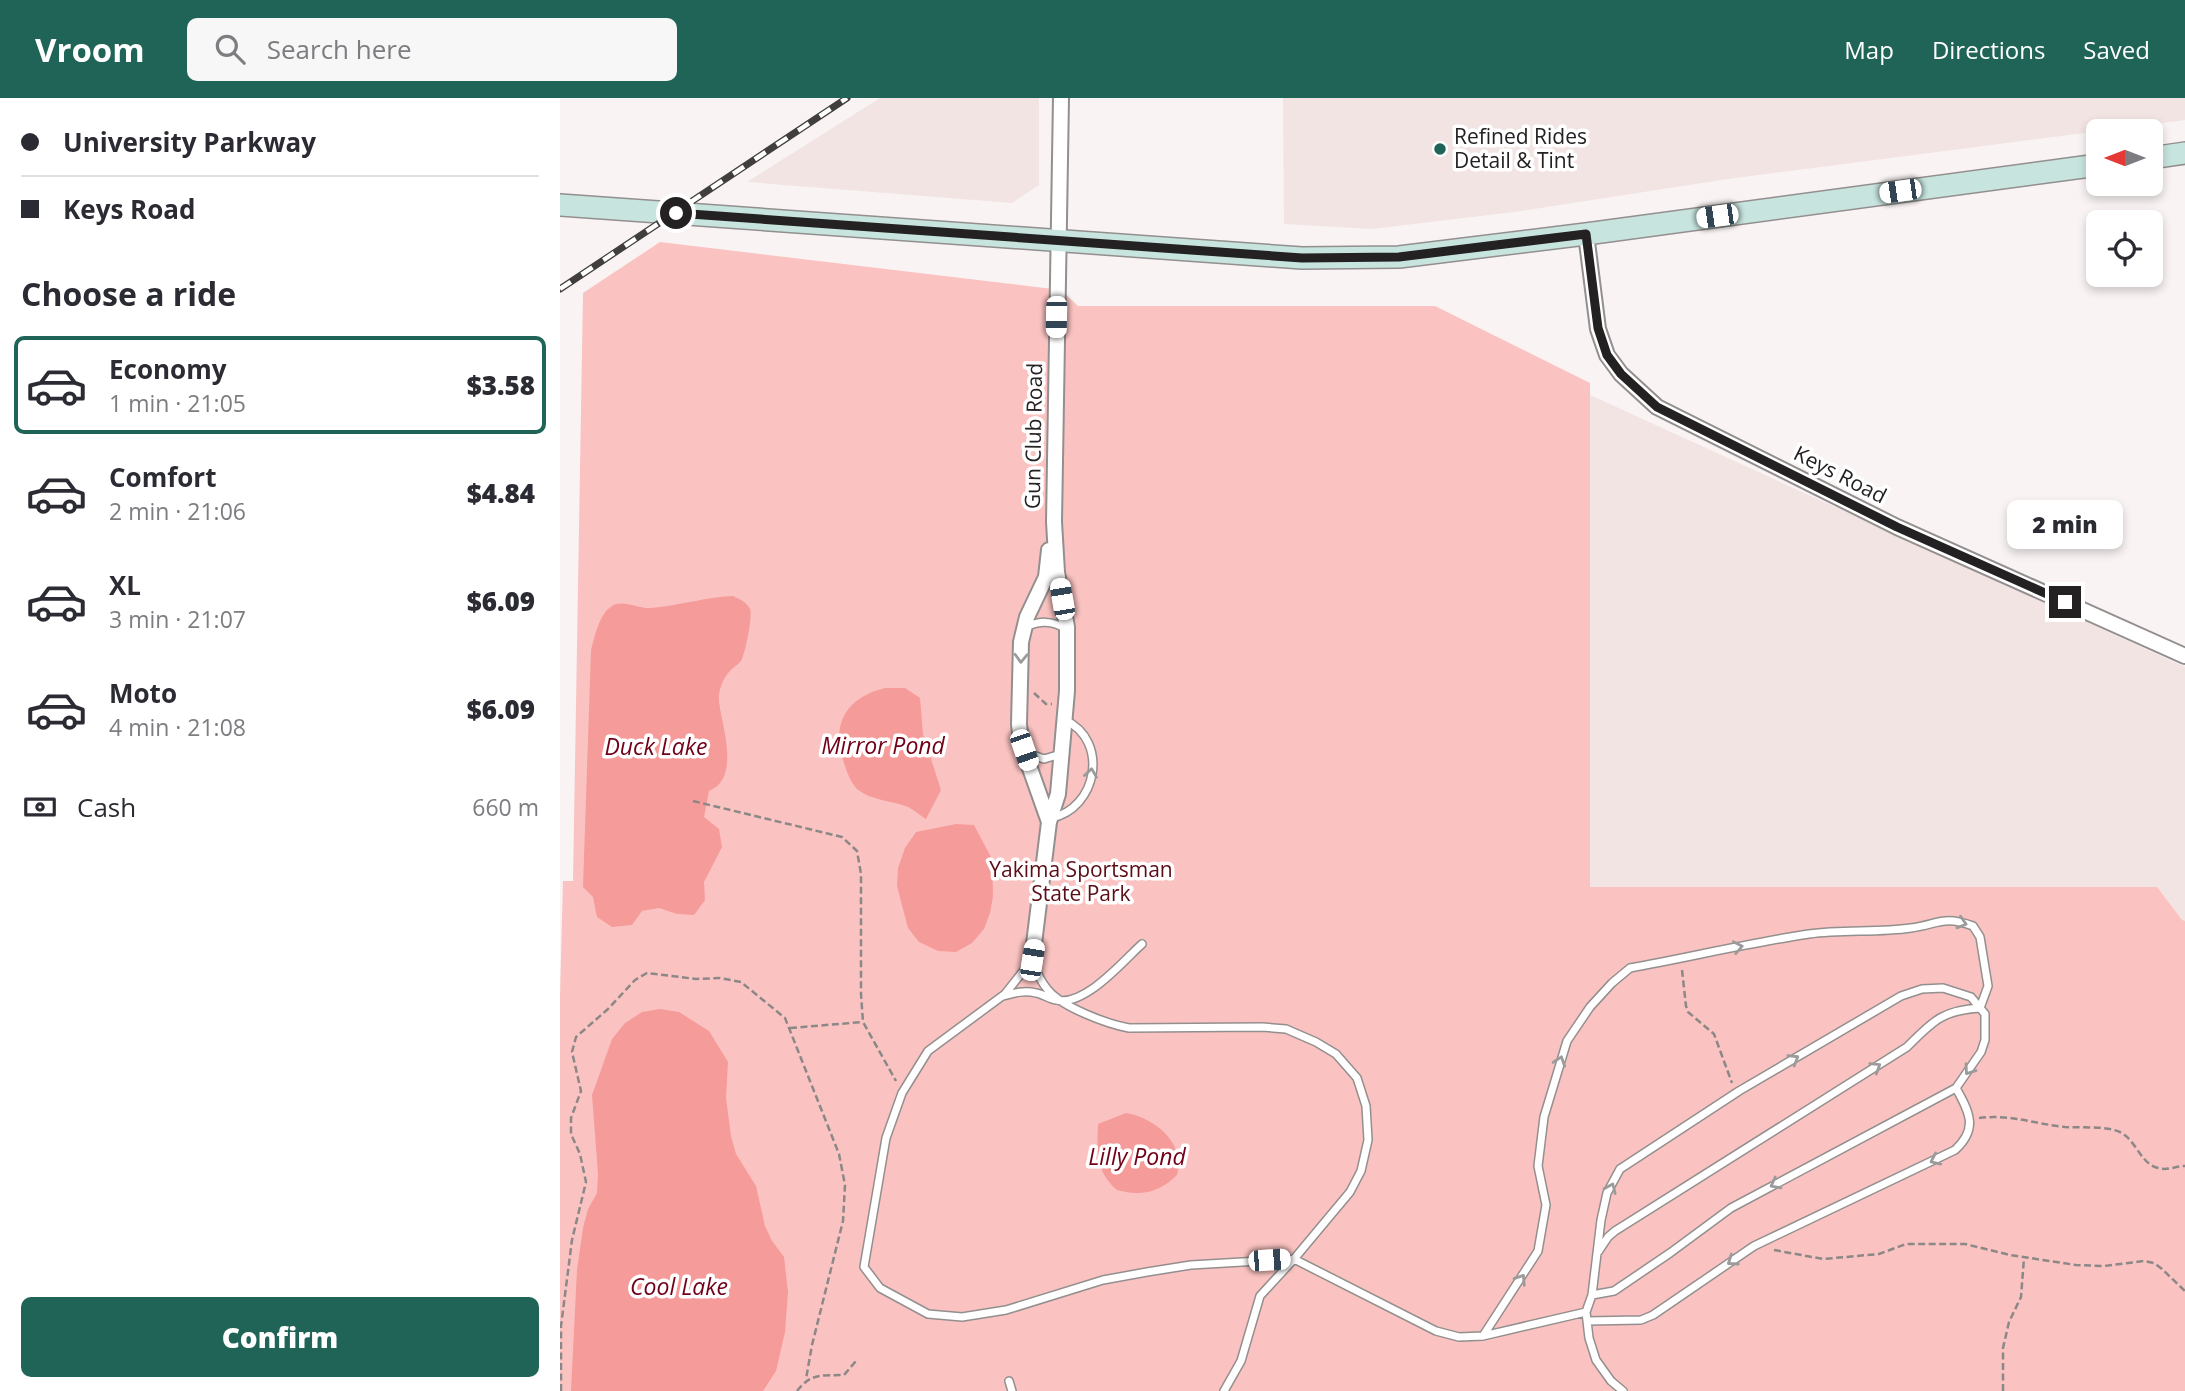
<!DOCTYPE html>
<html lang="en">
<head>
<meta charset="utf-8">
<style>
  :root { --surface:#fff; --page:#f7f7f7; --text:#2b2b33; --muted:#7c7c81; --line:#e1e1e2; --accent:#1f6457 }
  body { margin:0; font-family:"Open Sans",sans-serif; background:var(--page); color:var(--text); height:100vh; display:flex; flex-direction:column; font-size:26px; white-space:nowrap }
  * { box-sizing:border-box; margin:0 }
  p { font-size:23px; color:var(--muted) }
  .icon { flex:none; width:38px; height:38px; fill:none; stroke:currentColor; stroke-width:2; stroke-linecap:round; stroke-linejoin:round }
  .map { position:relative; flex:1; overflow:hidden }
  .drawer { display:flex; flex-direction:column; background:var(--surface); width:560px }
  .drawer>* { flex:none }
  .banner { display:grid; align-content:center; height:154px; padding:0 21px; background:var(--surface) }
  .needle { width:46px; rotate:270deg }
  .fabs { position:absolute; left:1526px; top:21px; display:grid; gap:14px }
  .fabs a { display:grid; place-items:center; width:77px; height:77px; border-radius:10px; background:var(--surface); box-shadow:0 4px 10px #0003; font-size:35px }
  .end { position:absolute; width:32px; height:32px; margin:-16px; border:9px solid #232121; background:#fff; box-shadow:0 0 0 4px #fff }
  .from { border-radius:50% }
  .bubble { position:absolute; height:49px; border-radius:10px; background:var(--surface); box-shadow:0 4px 10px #0003; font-size:23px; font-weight:800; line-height:49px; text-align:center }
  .car { position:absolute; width:21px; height:42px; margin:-21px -10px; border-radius:9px; box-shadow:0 0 5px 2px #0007; background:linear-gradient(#fff 24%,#345 0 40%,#fff 0 76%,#345 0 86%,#fff 0) }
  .banner b { display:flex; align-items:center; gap:24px; height:66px; font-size:26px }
  .banner b+b { border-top:2px solid var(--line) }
  .banner i { width:18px; height:18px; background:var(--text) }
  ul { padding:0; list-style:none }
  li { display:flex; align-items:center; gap:21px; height:98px; margin:0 14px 10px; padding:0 7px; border:4px solid transparent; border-radius:10px }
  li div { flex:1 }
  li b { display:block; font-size:26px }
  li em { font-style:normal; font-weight:800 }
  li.selected { border-color:var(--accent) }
  li>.icon { width:63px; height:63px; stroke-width:1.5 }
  h2 { padding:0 21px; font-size:32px; line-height:84px }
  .pay { display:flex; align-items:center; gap:18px; height:77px; padding:0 21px; font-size:26px }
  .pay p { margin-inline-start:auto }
  .button { display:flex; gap:14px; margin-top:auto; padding:14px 21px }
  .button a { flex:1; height:80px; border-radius:10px; background:var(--accent); color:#fff; font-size:28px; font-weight:800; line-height:80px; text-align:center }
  header { display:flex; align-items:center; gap:42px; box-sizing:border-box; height:98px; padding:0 35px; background:var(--accent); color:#fff }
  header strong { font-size:33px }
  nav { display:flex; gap:38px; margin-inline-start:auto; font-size:24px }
  .search { width:490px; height:63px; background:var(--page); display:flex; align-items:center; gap:18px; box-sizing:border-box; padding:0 24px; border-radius:10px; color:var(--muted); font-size:26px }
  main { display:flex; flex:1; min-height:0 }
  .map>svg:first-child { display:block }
</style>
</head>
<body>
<header>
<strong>Vroom</strong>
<div class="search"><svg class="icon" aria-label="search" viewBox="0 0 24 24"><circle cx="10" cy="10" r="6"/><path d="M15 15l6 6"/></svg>Search here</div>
<nav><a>Map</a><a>Directions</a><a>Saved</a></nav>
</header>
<main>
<section class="drawer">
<div class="banner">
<b><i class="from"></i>University Parkway</b>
<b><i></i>Keys Road</b>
</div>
<h2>Choose a ride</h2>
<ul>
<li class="selected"><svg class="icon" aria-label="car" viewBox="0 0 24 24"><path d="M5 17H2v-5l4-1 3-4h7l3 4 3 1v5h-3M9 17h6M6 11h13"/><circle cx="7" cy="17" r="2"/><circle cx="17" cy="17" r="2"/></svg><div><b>Economy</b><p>1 min · 21:05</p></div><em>$3.58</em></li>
<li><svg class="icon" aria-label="car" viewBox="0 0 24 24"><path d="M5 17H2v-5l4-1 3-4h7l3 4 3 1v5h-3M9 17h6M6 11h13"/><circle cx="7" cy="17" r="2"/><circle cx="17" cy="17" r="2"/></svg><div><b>Comfort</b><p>2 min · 21:06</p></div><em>$4.84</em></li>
<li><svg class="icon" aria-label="car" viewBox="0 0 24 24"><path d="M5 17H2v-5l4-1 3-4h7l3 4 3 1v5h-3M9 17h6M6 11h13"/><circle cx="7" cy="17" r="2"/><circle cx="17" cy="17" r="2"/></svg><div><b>XL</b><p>3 min · 21:07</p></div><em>$6.09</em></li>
<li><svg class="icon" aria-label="car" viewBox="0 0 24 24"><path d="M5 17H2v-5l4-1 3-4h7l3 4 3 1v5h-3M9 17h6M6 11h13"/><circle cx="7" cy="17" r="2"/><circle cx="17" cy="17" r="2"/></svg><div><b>Moto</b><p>4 min · 21:08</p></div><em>$6.09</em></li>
</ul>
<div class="pay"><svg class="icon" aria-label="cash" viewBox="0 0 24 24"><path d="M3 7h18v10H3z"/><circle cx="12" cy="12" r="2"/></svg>Cash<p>660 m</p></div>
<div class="button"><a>Confirm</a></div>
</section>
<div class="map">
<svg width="1625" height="1293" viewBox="0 0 1625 1293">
  <rect width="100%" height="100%" fill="#f9f3f3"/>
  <path fill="#f2e4e3" d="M320,0H479V87L452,105L187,84Z
    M723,0H1625V22L1168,81L954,114L812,131L724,126Z
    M1030,297L1625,569V823L1030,789Z"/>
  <path fill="#fac3c1" d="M100,144L501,192L518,208H875L1030,285V789H1597L1622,822L1625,823V1293H0V897L3,783H13L23,195Z"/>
  <path fill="#f59b99" d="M173,498C179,501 187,504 190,511C193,517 185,557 181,563C178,567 172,570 169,574C162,582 158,594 159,604C162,629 181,680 149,693L144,719L159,731L162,749L144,784L145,802L134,817L117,816L99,810L82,813L72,827L52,829L37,819L33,799L23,789L31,552C35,538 39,516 52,508C63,501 79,511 90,510C118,508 145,499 173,498Z
    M325,590H345L360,600L363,636L381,692L366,721C361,718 354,712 348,709C331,702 312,703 297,691C290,684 286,671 283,662C271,624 288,599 325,590Z
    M396,726L414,727L432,761L433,798L430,815L424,831L412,845L396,854L378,853L359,844L348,830L337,788L338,770L345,750L356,734Z
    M100,911L119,914L149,933L168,964L166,1000L171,1038L176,1056L196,1088L205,1128L212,1143L224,1159L228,1194L225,1234L216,1273L203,1293H11L17,1172L23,1130L28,1111L37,1095L38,1076L32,997L52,941L65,925L82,914Z
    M566,1015C595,1020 626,1045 617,1077C600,1094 581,1099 557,1092C535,1072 537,1054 538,1026Z"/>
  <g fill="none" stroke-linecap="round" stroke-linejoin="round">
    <g stroke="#938f8e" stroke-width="10">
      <path id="service" d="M465,529C480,523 491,522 506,531
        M467,655L484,661L501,656
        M491,720C537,711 550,643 505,622
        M472,862C476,873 480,883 488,892C502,909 547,926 569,930L702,929L726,931L756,944L776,956L797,980L806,1008L808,1042L801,1073L790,1094L734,1161L631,1167L587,1174L543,1182L446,1212L402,1219L368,1216L320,1190L304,1169L326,1040L342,995L368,953L445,896Z
        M443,898C454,895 464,892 476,895C483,896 489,901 496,902C525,909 563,863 582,846
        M1038,1154L1048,1139L1055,1133L1347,949C1372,924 1382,912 1420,910
        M1032,1197L1054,1193L1110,1155L1171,1110L1396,990L1421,954L1425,942V916L1411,899L1383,890L1362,891L1341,898L1179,993L1060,1071L1047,1095L1041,1122L1032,1197L1026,1214L1029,1240L1036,1262L1051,1283L1063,1293
        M1027,1223L1081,1222L1093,1217L1194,1148L1395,1052C1418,1031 1410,1015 1396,990
        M923,1238L978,1153L986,1107L978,1068L984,1019L1007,943L1030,909L1052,885L1070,870C1130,859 1189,845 1249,836C1283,831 1317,835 1351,830C1379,826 1383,817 1413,828L1420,839L1428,888L1420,910
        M449,1283L452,1293
        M664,1293L681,1263L700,1198L734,1161L876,1233L899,1239L923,1238L1026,1214"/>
    </g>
    <g stroke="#938f8e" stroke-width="18">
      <path id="minor" d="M1026,136L1038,231L1047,257L1061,276L1097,309L1337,429L1625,558
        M489,724L461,645L459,626L461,544L467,519L486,479L489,452
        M472,862L489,724L498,696L507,593V529L497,474L494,424L501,0"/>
    </g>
    <g stroke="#938f8e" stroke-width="24">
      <path id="secondary" d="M1591,60L1625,55
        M0,107L742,160L839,159L1026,136L1538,67"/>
    </g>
    <path stroke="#8c8888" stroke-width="2.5" stroke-dasharray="7 3.5" stroke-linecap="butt" d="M474,595L486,606H492
      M133,703L282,739L297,753L301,776V896L303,924L336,983
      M1122,872L1126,908L1128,914L1154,936L1172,985
      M230,930L303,924
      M1419,1020C1451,1016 1475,1026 1505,1029C1521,1030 1539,1028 1554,1032C1576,1037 1578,1065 1598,1070C1607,1073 1616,1068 1625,1068
      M1214,1152L1263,1161L1319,1156L1346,1146H1405L1450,1157L1516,1167L1544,1168L1584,1163L1594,1165L1602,1171L1625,1193
      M1,1293V1228L12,1142L26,1084L20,1056L11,1036V1020L21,993L12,954L16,939L48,911L75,882L87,875L136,881L160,880L181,884L225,920L279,1056L285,1087L283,1123L252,1247L246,1281
      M237,1293C252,1274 262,1278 284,1277L296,1263
      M1443,1293V1250L1449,1224L1461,1199L1464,1160"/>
    <use href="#service" stroke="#fff" stroke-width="7"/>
    <use href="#minor" stroke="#fff" stroke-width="14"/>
    <use href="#secondary" stroke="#c7e4de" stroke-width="21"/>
    <g stroke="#413e3e" stroke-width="7">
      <path id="rail" d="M0,191L287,0"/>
    </g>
    <use href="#rail" stroke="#fff" stroke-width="4.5" stroke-dasharray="13" stroke-linecap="butt"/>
  </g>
  <defs><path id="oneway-chevron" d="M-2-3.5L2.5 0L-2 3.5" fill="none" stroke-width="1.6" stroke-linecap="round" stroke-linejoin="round" transform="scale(1.75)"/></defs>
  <g stroke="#9c9b9b">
    <use href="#oneway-chevron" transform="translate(461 560) rotate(92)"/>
    <use href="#oneway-chevron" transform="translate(531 675) rotate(-82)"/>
    <use href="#oneway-chevron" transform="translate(1402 825) rotate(17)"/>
    <use href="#oneway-chevron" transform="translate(1178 849) rotate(-11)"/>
    <use href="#oneway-chevron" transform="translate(1234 961) rotate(-31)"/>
    <use href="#oneway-chevron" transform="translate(1000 963) rotate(-72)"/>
    <use href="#oneway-chevron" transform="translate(1316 969) rotate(-32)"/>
    <use href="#oneway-chevron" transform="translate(1409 972) rotate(125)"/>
    <use href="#oneway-chevron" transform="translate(1375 1062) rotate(155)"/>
    <use href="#oneway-chevron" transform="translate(1215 1086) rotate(152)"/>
    <use href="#oneway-chevron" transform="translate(1051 1090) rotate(-66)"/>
    <use href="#oneway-chevron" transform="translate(1172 1163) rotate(145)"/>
    <use href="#oneway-chevron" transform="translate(961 1181) rotate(-57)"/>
  </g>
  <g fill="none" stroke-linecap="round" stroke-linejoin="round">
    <path stroke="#232121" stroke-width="9" d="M116,115L742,160L839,159L1026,136L1038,230L1047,257L1061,276L1097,309L1337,429L1505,504"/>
  </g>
  <circle fill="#1f6457" stroke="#fff" stroke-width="2.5" cx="880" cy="51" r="7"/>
  <g text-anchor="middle" stroke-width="7" stroke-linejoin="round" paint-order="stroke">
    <g font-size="21" fill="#232121" stroke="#fff" text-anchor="start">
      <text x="894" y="46">Refined Rides<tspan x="894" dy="24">Detail &amp; Tint</tspan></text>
    </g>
    <g font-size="21" fill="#232121" stroke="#fff">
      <text transform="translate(474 338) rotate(-89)" y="7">Gun Club Road</text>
      <text transform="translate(1280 377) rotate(27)" y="7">Keys Road</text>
    </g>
    <g font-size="21" fill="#5b0c15" stroke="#fff">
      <text x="521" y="779">Yakima Sportsman<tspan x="521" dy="24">State Park</tspan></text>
    </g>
    <g font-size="23" font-style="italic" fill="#700117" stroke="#fff">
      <text x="323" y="656">Mirror Pond</text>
      <text x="96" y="657">Duck Lake</text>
      <text x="577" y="1067">Lilly Pond</text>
      <text x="119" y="1197">Cool Lake</text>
    </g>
  </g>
</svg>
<div class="fabs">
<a><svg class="needle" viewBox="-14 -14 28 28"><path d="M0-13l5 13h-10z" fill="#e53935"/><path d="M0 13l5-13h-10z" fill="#7c7c81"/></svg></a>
<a><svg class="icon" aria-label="locate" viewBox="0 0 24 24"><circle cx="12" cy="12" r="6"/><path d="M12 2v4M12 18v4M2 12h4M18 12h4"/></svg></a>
</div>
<i class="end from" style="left:116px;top:115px"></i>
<i class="end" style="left:1505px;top:504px"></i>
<div class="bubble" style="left:1447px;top:402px;width:116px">2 min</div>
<i class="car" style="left:1340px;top:93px;rotate:262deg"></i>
<i class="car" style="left:1157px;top:118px;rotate:262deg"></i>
<i class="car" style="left:496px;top:219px;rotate:181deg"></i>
<i class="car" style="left:502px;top:501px;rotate:350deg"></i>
<i class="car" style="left:464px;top:652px;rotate:161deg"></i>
<i class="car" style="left:472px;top:862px;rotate:9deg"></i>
<i class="car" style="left:709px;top:1162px;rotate:86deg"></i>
</div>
</main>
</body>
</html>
